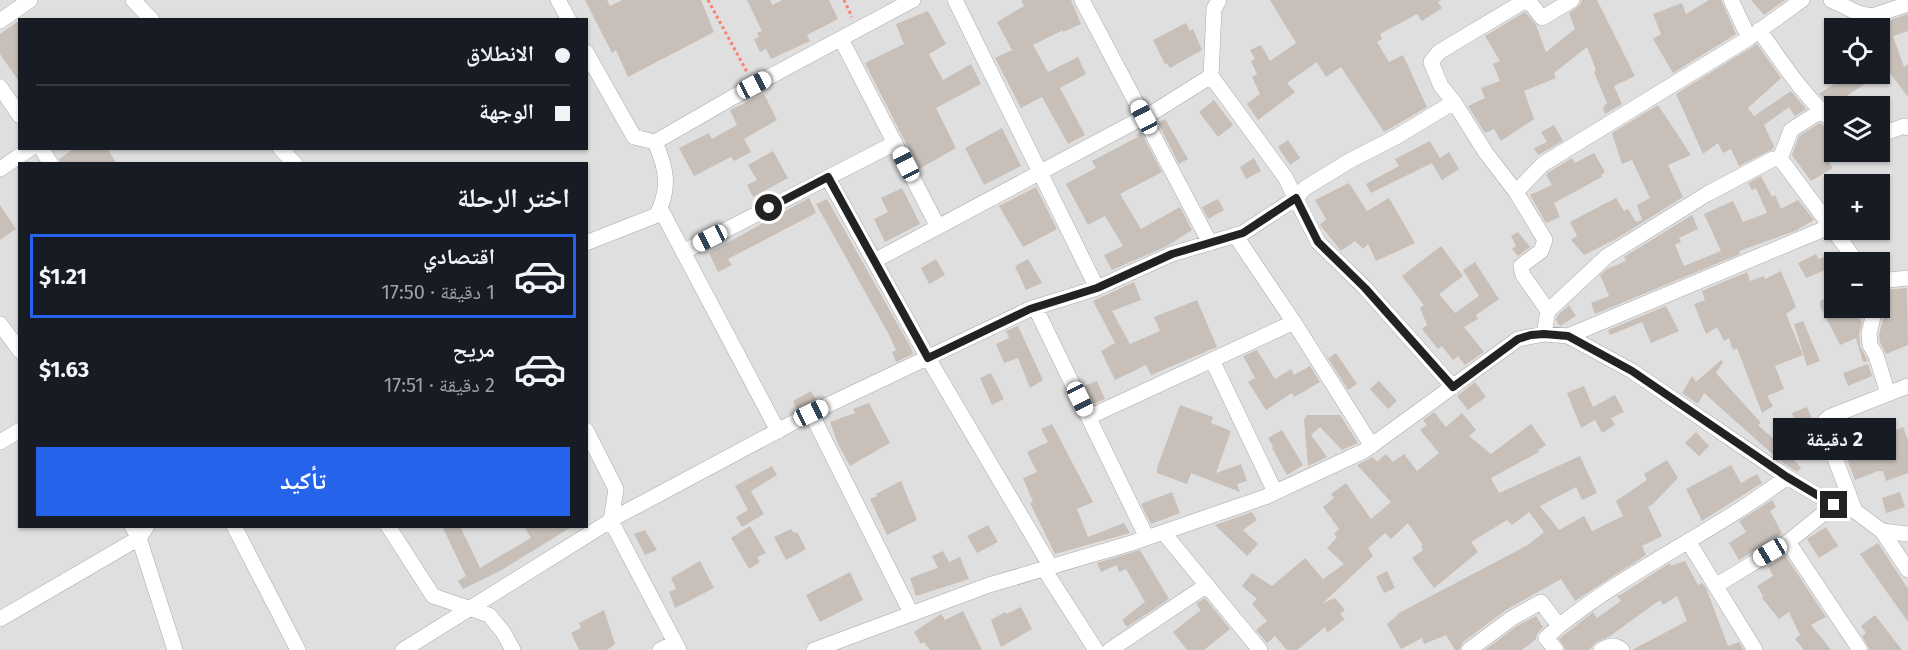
<!DOCTYPE html>
<html lang="ar">
<head>
<meta charset="utf-8">
<style>
  :root { --surface:#171b24; --page:#20242c; --text:#f1f3f6; --muted:#9ea1a6; --line:#363941; --accent:#2563eb }
  body { margin:0; font-family:"Fira Sans","Noto Naskh Arabic",sans-serif; background:var(--page); color:var(--text); direction:rtl; height:100vh; display:flex; flex-direction:column; font-size:22px; white-space:nowrap }
  * { box-sizing:border-box; margin:0 }
  p { font-size:20px; color:var(--muted) }
  .icon { flex:none; width:33px; height:33px; fill:none; stroke:currentColor; stroke-width:2; stroke-linecap:round; stroke-linejoin:round }
  .map { position:relative; flex:1; overflow:hidden; direction:ltr }
  .details { position:absolute; left:18px; top:162px; width:570px; height:366px; display:flex; flex-direction:column; background:var(--surface); border-radius:0px; box-shadow:0 2px 4px #0004; direction:rtl }
  .details>* { flex:none }
  .banner { position:absolute; left:18px; top:18px; width:570px; height:132px; border-radius:0px; box-shadow:0 2px 4px #0004; direction:rtl; display:grid; align-content:center; height:132px; padding:0 18px; background:var(--surface) }
  .buttons { position:absolute; left:1824px; top:18px; display:grid; gap:12px }
  .buttons a { display:grid; place-items:center; width:66px; height:66px; border-radius:0px; background:var(--surface); box-shadow:0 2px 4px #0004; font-size:30px }
  .end { position:absolute; width:27px; height:27px; margin:-14px; border:8px solid #222; background:#fff; box-shadow:0 0 0 3px #fff }
  .from { border-radius:50% }
  .bubble { position:absolute; height:42px; border-radius:0px; background:var(--surface); box-shadow:0 2px 4px #0004; font-size:20px; font-weight:700; line-height:42px; text-align:center; direction:rtl }
  .car { position:absolute; width:18px; height:36px; margin:-18px -9px; border-radius:8px; box-shadow:0 0 4px 2px #0007; background:linear-gradient(#fff 24%,#345 0 40%,#fff 0 76%,#345 0 86%,#fff 0) }
  .banner b { display:flex; align-items:center; gap:21px; height:57px; font-size:22px }
  .banner b+b { border-top:2px solid var(--line) }
  .banner i { width:15px; height:15px; background:var(--text) }
  ul { padding:0; list-style:none }
  li { display:flex; align-items:center; gap:18px; height:84px; margin:0 12px 9px; padding:0 6px; border:3px solid transparent; border-radius:0px }
  li div { flex:1 }
  li b { display:block; font-size:22px }
  li em { font-style:normal; font-weight:700 }
  li.selected { border-color:var(--accent) }
  li>.icon { width:54px; height:54px; stroke-width:1.5 }
  h2 { padding:0 18px; font-size:27px; line-height:72px }
  .primary-button { display:flex; gap:12px; margin-top:auto; padding:12px 18px }
  .primary-button a { flex:1; height:69px; border-radius:0px; background:var(--accent); color:#fff; font-size:24px; font-weight:700; line-height:69px; text-align:center }
  .map>svg:first-child { display:block }
</style>
</head>
<body>
<div class="map">
<svg width="1908" height="650" viewBox="0 0 1908 650">
  <rect width="100%" height="100%" fill="#f2efe9"/>
  <path fill="#e0dfdf" fill-rule="evenodd" d="M0,0H1908V650H0ZM20,20H586V148H20ZM1834,28H1880V74H1834ZM1834,106H1880V152H1834ZM20,164H586V526H20ZM1834,184H1880V230H1834ZM1834,262H1880V308H1834Z"/>
  <path fill="#c7bfb8" d="M585,0H607L610,6L622,0H701L714,32L628,77L616,50L612,53Z
    M747,0H770L772,5L782,0H829L838,19L807,35L810,41L771,59L766,49L760,52L754,39L759,37L757,33L762,31Z
    M1021,0H1071L1081,24L1063,32V30L1033,45L1048,72L1078,57L1086,74L1060,88L1085,135L1068,144L1042,97L1021,108L995,58L1012,50L997,22L1024,6Z
    M1270,0H1441L1438,2L1442,8L1422,21L1417,14L1380,34L1382,39L1377,42L1389,62L1403,55L1427,107L1384,132L1341,67L1326,77L1317,62L1287,83L1295,92L1258,120L1247,104L1260,94L1252,77L1257,74L1251,61L1255,59L1250,50L1261,45L1270,61L1296,43Z
    M1582,0H1597L1635,76L1614,86L1622,104L1605,114L1603,107L1607,103L1594,72L1596,70L1587,47L1554,73L1556,78L1524,91L1534,119L1501,141L1494,129L1485,133L1468,106L1485,98L1481,88L1500,81L1493,64L1500,61L1485,36L1525,12L1536,25L1546,52L1575,29L1569,13L1580,5Z
    M1709,0H1721L1736,34L1673,73L1653,39L1661,34L1653,14L1682,3L1686,14Z
    M1751,0H1785L1764,15Z
    M928,11L946,44L929,54L943,80L971,64L981,84L936,108L956,148L919,169L865,63L904,44L896,24Z
    M1908,14V31L1893,36L1904,67L1908,64V97L1886,68L1880,71V28H1848L1860,23L1875,25Z
    M20,20V83L0,54V34Z
    M1186,23L1190,31L1193,29L1202,50L1170,68L1167,63L1165,64L1153,40Z
    M1757,44L1781,78L1748,108L1754,116L1791,91L1806,109L1795,116L1789,107L1764,125L1774,146L1773,149L1739,166L1731,149L1723,153L1718,143L1703,154L1676,94Z
    M1831,74H1858L1865,84L1831,106L1819,94L1837,82Z
    M764,94L777,120L744,139L751,152L734,161L731,157L694,176L679,148L709,133L712,139L737,125L730,110Z
    M1214,100L1233,125L1218,137L1199,112Z
    M1658,105L1691,155L1668,165L1683,197L1616,239L1584,255L1571,240L1577,236L1570,222L1616,198L1624,211L1628,209L1636,222L1642,220L1637,205L1650,198L1632,160L1622,164L1612,133Z
    M1165,119L1188,159L1179,164L1158,123Z
    M1820,123L1828,130L1834,131V155L1828,161L1833,168L1811,181L1792,155L1799,136Z
    M1554,125L1563,141L1538,155L1534,148L1547,142L1541,132Z
    M1002,128L1021,166L984,185L965,148Z
    M1141,132L1162,172L1120,194L1141,229L1180,207L1192,230L1167,246L1112,270L1104,255L1123,246L1105,216L1088,225L1066,184L1096,168L1092,161L1138,137L1136,135Z
    M1288,140L1300,158L1290,165L1278,147Z
    M1430,141L1440,158L1449,152L1459,169L1442,180L1432,163L1371,193L1366,184L1399,166L1395,159Z
    M75,148H107L117,164H61L59,159Z
    M773,151L788,178L753,197L747,185L757,180L748,165Z
    M1594,153L1605,172L1601,175L1602,177L1554,203L1560,217L1546,223L1530,195L1552,185L1546,175L1549,172L1572,158L1575,163Z
    M1254,158L1261,171L1246,179L1240,167Z
    M1761,176L1772,197L1775,195L1781,209L1798,200L1814,220L1795,231L1739,251L1740,254L1595,314L1591,303L1609,296L1600,275L1607,269L1626,261L1624,257L1692,215L1698,229L1679,238L1681,242L1675,245L1684,266L1721,251L1704,214L1733,201L1743,222L1767,213L1756,188L1752,190L1748,183Z
    M1349,183L1367,211L1389,198L1415,243L1376,261L1368,244L1363,249L1355,241L1341,251L1320,225L1326,219L1315,200Z
    M1036,187L1057,229L1023,247L999,206Z
    M902,188L920,224L885,242L874,219L888,212L881,198Z
    M809,198L816,213L728,259L732,265L718,272L709,253Z
    M827,199L911,348L913,354L896,362L892,352L896,350L888,333L816,204Z
    M1218,199L1224,210L1208,219L1202,207Z
    M0,205L16,229L0,240Z
    M1518,232L1530,247L1518,256L1512,249L1516,246L1511,236Z
    M1441,246L1463,276L1439,294L1455,313L1479,296L1463,270L1475,262L1499,299L1476,315L1478,319L1464,327L1484,352L1465,365L1458,356L1453,360L1442,346L1438,349L1422,329L1427,325L1420,308L1424,305L1402,276Z
    M1816,254L1819,259L1826,256L1830,268L1806,278L1798,263Z
    M936,259L945,275L929,284L921,268Z
    M1028,259L1042,283L1026,290L1015,266Z
    M1781,271L1796,307L1786,314L1803,355L1775,366L1784,389L1767,396L1773,406L1762,413L1737,348L1733,350L1729,338L1724,341L1717,327L1706,334L1694,304L1705,300L1702,291L1747,272L1750,281L1764,276L1765,279Z
    M1134,282L1141,300L1112,311L1130,344L1160,331L1154,317L1197,300L1217,347L1151,375L1146,365L1115,380L1101,351L1115,343L1093,301Z
    M1907,288L1908,345L1886,354L1880,342L1879,335L1885,310L1883,290Z
    M1834,293V308H1845L1847,310L1846,308H1854L1862,323L1859,335L1860,346L1868,361L1863,362L1856,338L1840,345L1820,306V301Z
    M1569,305L1576,316L1560,326L1556,320L1557,316Z
    M1666,306L1679,331L1651,343L1642,322L1610,335L1608,330Z
    M1803,321L1820,361L1807,366L1794,324Z
    M1018,326L1043,380L1030,388L1018,358L1004,363L996,344L1009,338L1006,331Z
    M1257,350L1275,379L1291,369L1294,375L1310,366L1320,382L1294,397L1292,393L1266,410L1248,382L1255,378L1243,356Z
    M1336,353L1357,384L1348,390L1326,355L1329,358Z
    M1721,360L1723,362L1716,373L1761,423L1758,425L1779,444L1801,468L1797,472L1778,459L1704,393L1698,404L1682,393L1692,376L1696,382Z
    M1868,364L1872,376L1848,386L1843,373Z
    M991,373L1004,399L992,405L980,378Z
    M1097,381L1105,399L1093,404L1084,386Z
    M1379,381L1397,401L1388,409L1370,389Z
    M1475,382L1486,397L1468,410L1457,396Z
    M1584,386L1593,407L1615,395L1624,412L1611,418L1615,425L1602,433L1595,420L1581,428L1567,393Z
    M811,391L816,400L797,410L793,401Z
    M869,403L890,443L850,466L838,444L830,422L855,413L853,409Z
    M1180,405L1213,417L1211,423L1231,431L1216,473L1241,464L1247,481L1237,484L1240,492L1191,473L1187,484L1157,473V468Z
    M1807,407L1813,421L1798,427L1792,413Z
    M1434,412L1446,427L1462,413L1476,430L1469,436L1491,454L1531,424L1546,445L1538,450L1539,452L1491,478L1499,493L1580,456L1597,493L1582,500L1576,487L1540,506L1559,530L1584,516L1592,531L1623,516L1616,501L1647,480L1644,474L1667,460L1678,478L1653,504L1648,507L1662,536L1642,546L1646,555L1575,601L1561,579L1506,610L1463,642L1459,650H1455L1446,635L1424,644L1422,638L1401,649L1387,624L1398,615L1397,614L1528,545L1544,532L1529,512L1512,525L1507,520L1471,542L1478,552L1434,588L1412,558L1423,550L1421,547L1423,545L1408,523L1391,539L1385,533L1368,548L1373,556L1323,603L1335,598L1345,610L1340,614L1345,619L1327,633L1325,627L1297,650H1287L1275,636L1267,643L1256,630L1267,621L1252,604L1257,599L1242,586L1252,573L1272,586L1305,558L1323,579L1344,564L1327,548L1337,537L1334,534L1339,529L1323,507L1334,498L1331,494L1346,483L1371,519L1391,502L1357,465L1373,457L1377,462L1386,454L1393,462L1404,454L1417,471L1439,453L1420,430L1427,425L1423,420Z
    M1307,415H1340L1358,443L1342,450L1320,427L1311,435L1327,457L1308,466L1304,420Z
    M1052,424L1093,502L1077,509L1088,537L1124,523L1130,533L1055,554L1030,503L1033,502L1023,478L1037,472L1027,452L1048,442L1041,429Z
    M1903,427L1908,440V473L1886,481L1883,471H1878L1855,480L1845,453L1856,449L1852,438L1871,431L1872,433L1878,431L1880,436Z
    M1282,430L1303,465L1287,475L1272,448L1273,447L1268,438Z
    M1696,432L1709,446L1699,456L1685,443Z
    M1731,465L1741,483L1757,474L1762,483L1702,521L1686,489Z
    M772,466L777,475L751,491L764,514L742,527L736,517L748,510L735,486Z
    M901,481L917,520L887,535L870,499L877,496L876,494Z
    M1172,492L1180,513L1151,524L1141,504Z
    M1900,492L1905,507L1886,513L1882,498Z
    M1772,500L1776,507L1770,511L1782,533L1739,560L1729,543L1746,532L1739,521Z
    M1252,512L1257,520L1243,530L1258,544L1247,556L1215,525Z
    M988,525L998,542L977,553L967,536Z
    M442,526H460L480,568L531,538L524,526H573L500,571L463,589L458,581L466,576Z
    M750,526L766,553L757,557L760,562L749,569L731,538Z
    M1826,527L1838,546L1819,558L1807,539Z
    M791,529L794,533L797,532L806,549L786,560L774,537Z
    M645,530L657,550L645,555L634,534Z
    M1878,543L1908,589V622L1860,554Z
    M1140,550L1169,599L1127,627L1122,620L1145,602L1126,569L1119,572L1117,565L1101,572L1097,563Z
    M943,551L949,562L960,557L969,579L916,596L910,578L938,568L932,556Z
    M1785,555L1826,617L1811,625L1831,650H1804L1795,639L1800,635L1789,612L1779,619L1762,598L1763,596L1757,586L1773,576L1768,566Z
    M700,561L714,588L675,608L669,592L676,589L671,578Z
    M1685,561L1698,585L1702,583L1706,588L1728,646L1739,642L1744,650H1632L1687,621L1677,596L1663,605L1660,600L1610,636L1596,642L1589,650H1566L1559,639L1592,613L1593,612L1597,618L1621,601L1617,596L1620,595L1670,563L1671,566Z
    M1387,571L1395,588L1384,593L1376,577Z
    M850,572L863,600L820,622L806,595Z
    M1205,598L1230,629L1204,650H1187L1173,632L1201,610L1196,604Z
    M1021,607L1032,629L1001,647L991,620L1005,612L1006,614Z
    M604,610L615,644L607,650H579L571,633L581,628L579,623Z
    M963,611L982,650H930L924,642L921,644L914,632L941,614L945,620Z
    M1875,615L1902,650H1870L1862,636L1866,633L1861,626Z
    M1536,616L1543,627L1537,634L1536,639L1522,650H1485L1517,626Z"/>
  <g fill="none" stroke-linecap="round" stroke-linejoin="round">
    <g stroke="#a9a9a9" stroke-width="16">
      <path id="street" d="M133,0L152,20
        M558,0L569,20
        M955,0L1097,288
        M1082,0L1210,243
        M1219,0L1214,9L1211,76L1285,177L1318,242L1365,288L1453,387
        M1528,0L1542,18L1572,0
        M1731,0L1749,38
        M1831,0L1858,13L1872,16L1908,4
        M0,21L30,0
        M1759,30C1782,62 1804,97 1834,122
        M841,39L938,227
        M586,52L634,137L655,142
        M0,87L20,116
        M1454,102L1486,153L1516,192
        M1880,135L1904,126L1908,128
        M41,148L51,164
        M280,148L295,164
        M1780,159L1791,130L1821,111
        M0,169L31,148
        M828,178L928,358L1051,567
        M660,208L778,431
        M1235,235L1295,324L1372,446
        M586,243L657,215C670,188 667,169 655,142L754,85L913,0
        M683,252L895,143
        M874,261L1157,110L1211,76
        M1880,281L1908,278
        M1035,307L1147,538
        M1875,308L1869,334L1870,345L1876,355L1888,394
        M1548,311L1607,256L1707,194L1773,159H1780L1785,165L1857,262
        M0,324L20,351
        M1544,334L1548,311L1523,275L1521,266L1541,251L1545,240L1516,192L1543,164L1749,38L1802,0
        M1568,336L1831,226
        M1212,360L1275,492
        M811,413L911,613
        M1089,417L1294,322
        M586,430L616,489L611,521L679,650
        M0,442L20,430
        M1855,511L1823,427L1825,421L1829,417L1908,386
        M132,526L139,538L175,650
        M234,526L298,650
        M388,526L433,596L489,615L503,632L513,650
        M1882,531L1908,570
        M1163,532L1260,650
        M1688,541L1755,650
        M1788,542L1860,650
        M1044,569L1096,650
        M1717,585L1788,542L1834,505
        M0,619L139,538L147,526
        M403,650L618,516L811,413L1030,309L1097,288L1172,254L1243,233L1296,198L1305,188L1351,160L1396,137L1454,102L1441,86L1431,62L1439,52L1526,0
        M660,650L675,642
        M814,650L989,585L1135,542L1265,497L1364,451L1518,339L1544,334L1568,336L1632,371L1787,477L1834,505L1855,511L1882,531L1908,534
        M1110,650L1207,585
        M1469,650L1512,618L1541,602L1559,626C1630,569 1714,532 1787,477
        M1556,650L1546,638L1559,626
        M1601,650C1609,645 1614,644 1622,650"/>
    </g>
    <path stroke="#fa8072" stroke-width="3" stroke-dasharray="3 3" stroke-linecap="butt" d="M708,0L747,72
      M844,0L852,17"/>
    <use href="#street" stroke="#fff" stroke-width="15"/>
  </g>
  <g fill="none" stroke-linecap="round" stroke-linejoin="round">
    <path stroke="#222" stroke-width="8" d="M769,208L828,177L928,358L1030,309L1097,288L1172,254L1243,233L1296,198L1318,242L1365,288L1453,387L1518,339L1531,335L1544,334L1568,336L1632,371L1787,477L1834,505"/>
  </g>
</svg>
<div class="buttons">
<a><svg class="icon" aria-label="locate" viewBox="0 0 24 24"><circle cx="12" cy="12" r="6"/><path d="M12 2v4M12 18v4M2 12h4M18 12h4"/></svg></a>
<a><svg class="icon" aria-label="layers" viewBox="0 0 24 24"><path d="M12 4l9 5-9 5-9-5zM3 14l9 5 9-5"/></svg></a>
<a>+</a>
<a>−</a>
</div>
<i class="end from" style="left:769px;top:208px"></i>
<i class="end" style="left:1834px;top:505px"></i>
<div class="bubble" style="left:1773px;top:418px;width:123px">2 دقيقة</div>
<i class="car" style="left:754px;top:85px;rotate:62deg"></i>
<i class="car" style="left:1144px;top:117px;rotate:332deg"></i>
<i class="car" style="left:906px;top:164px;rotate:333deg"></i>
<i class="car" style="left:710px;top:238px;rotate:243deg"></i>
<i class="car" style="left:1080px;top:399px;rotate:154deg"></i>
<i class="car" style="left:811px;top:413px;rotate:65deg"></i>
<i class="car" style="left:1770px;top:552px;rotate:239deg"></i>
<div class="banner">
<b><i class="from"></i>الانطلاق</b>
<b><i></i>الوجهة</b>
</div>
<section class="details">
<h2>اختر الرحلة</h2>
<ul>
<li class="selected"><svg class="icon" aria-label="car" viewBox="0 0 24 24"><path d="M5 17H2v-5l4-1 3-4h7l3 4 3 1v5h-3M9 17h6M6 11h13"/><circle cx="7" cy="17" r="2"/><circle cx="17" cy="17" r="2"/></svg><div><b>اقتصادي</b><p>1 دقيقة · 17:50</p></div><em>$1.21</em></li>
<li><svg class="icon" aria-label="car" viewBox="0 0 24 24"><path d="M5 17H2v-5l4-1 3-4h7l3 4 3 1v5h-3M9 17h6M6 11h13"/><circle cx="7" cy="17" r="2"/><circle cx="17" cy="17" r="2"/></svg><div><b>مريح</b><p>2 دقيقة · 17:51</p></div><em>$1.63</em></li>
</ul>
<div class="primary-button"><a>تأكيد</a></div>
</section>
</div>
</body>
</html>
